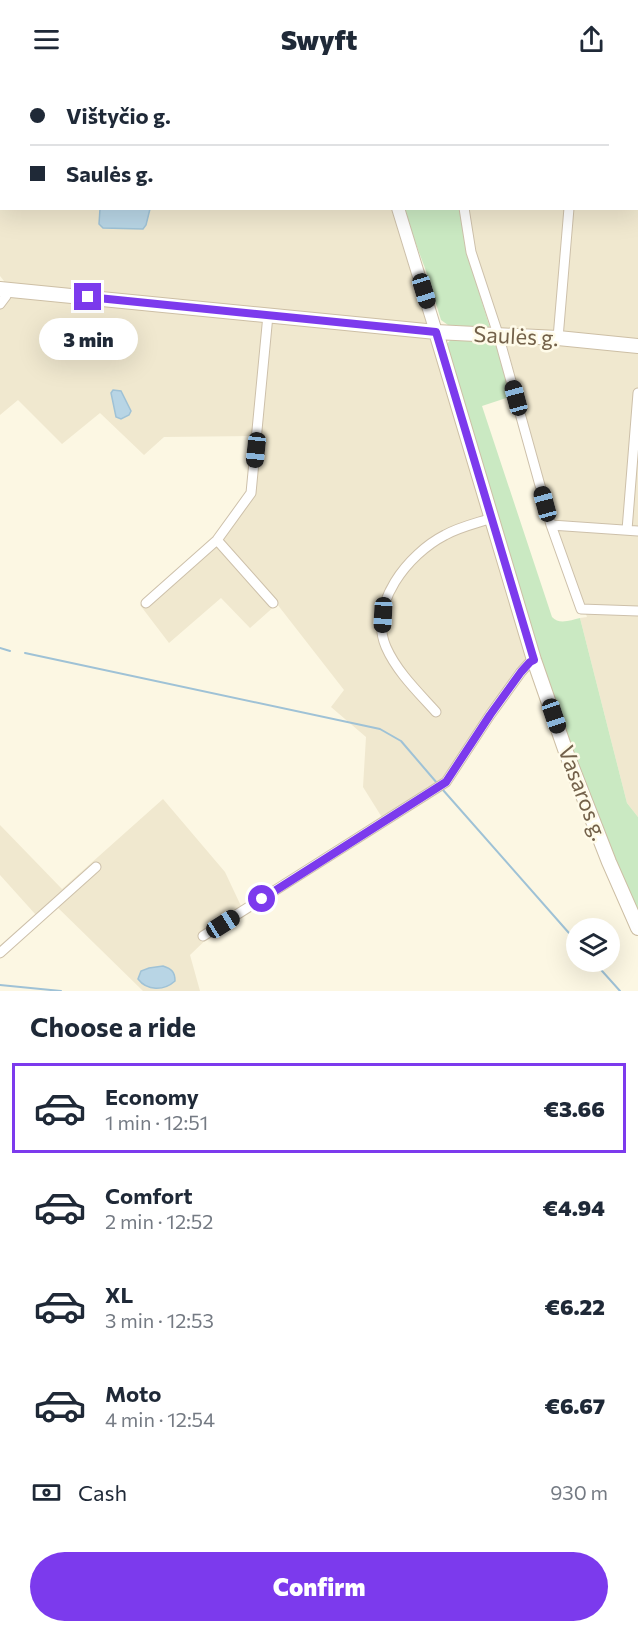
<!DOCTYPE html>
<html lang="en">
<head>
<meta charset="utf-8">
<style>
  :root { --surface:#fff; --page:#f6f6f7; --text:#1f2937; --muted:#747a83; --line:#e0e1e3; --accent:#7c3aed }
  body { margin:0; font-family:Commissioner,sans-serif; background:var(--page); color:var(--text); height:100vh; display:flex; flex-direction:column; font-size:22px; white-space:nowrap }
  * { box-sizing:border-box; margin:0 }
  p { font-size:20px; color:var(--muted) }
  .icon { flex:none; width:33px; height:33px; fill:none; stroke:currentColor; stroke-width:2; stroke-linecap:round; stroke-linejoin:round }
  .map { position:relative; height:913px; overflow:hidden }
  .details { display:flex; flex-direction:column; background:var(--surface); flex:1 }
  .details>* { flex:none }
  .guide { position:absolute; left:0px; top:0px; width:639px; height:132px; box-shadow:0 6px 24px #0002; display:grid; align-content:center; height:132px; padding:0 30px; background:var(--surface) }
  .buttons { position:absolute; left:566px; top:840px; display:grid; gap:12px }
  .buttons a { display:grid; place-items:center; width:54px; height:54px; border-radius:50%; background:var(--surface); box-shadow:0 6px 24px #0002; font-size:30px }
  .end { position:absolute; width:27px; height:27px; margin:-14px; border:8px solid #7c3aed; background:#fff; box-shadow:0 0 0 3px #fff }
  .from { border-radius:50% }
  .bubble { position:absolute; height:42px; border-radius:21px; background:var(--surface); box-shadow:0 6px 24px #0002; font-size:20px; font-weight:800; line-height:42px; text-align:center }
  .car { position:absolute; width:18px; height:36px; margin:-18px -9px; border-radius:8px; box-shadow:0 0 4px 2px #0007; background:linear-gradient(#222 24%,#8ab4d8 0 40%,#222 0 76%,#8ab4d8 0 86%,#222 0) }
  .guide b { display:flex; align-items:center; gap:21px; height:57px; font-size:22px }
  .guide b+b { border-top:2px solid var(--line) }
  .guide i { width:15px; height:15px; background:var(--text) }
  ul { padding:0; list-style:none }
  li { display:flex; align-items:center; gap:18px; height:90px; margin:0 12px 9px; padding:0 18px; border:3px solid transparent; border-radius:0px }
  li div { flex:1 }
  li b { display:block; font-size:22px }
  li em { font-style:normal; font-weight:800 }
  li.current { border-color:var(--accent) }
  li>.icon { width:54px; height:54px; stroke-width:1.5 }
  h2 { padding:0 30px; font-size:27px; line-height:72px }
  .pay { display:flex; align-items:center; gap:15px; height:66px; padding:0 30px; font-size:22px }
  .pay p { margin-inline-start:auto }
  .button { display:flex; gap:12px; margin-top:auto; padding:12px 30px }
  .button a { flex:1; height:69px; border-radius:36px; background:var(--accent); color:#fff; font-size:24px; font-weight:800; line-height:69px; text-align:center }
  header { display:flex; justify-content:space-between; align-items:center; height:78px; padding:0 30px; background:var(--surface); font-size:27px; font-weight:800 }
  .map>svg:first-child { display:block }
</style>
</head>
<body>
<header><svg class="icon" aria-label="menu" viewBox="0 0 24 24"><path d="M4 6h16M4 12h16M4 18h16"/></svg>Swyft<svg class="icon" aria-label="share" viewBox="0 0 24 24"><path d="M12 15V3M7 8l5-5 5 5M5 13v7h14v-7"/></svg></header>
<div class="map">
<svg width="638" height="913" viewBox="0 0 638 913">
  <rect width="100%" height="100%" fill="#fcf7e3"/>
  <path fill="#f0e8cf" d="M445,0H638V263L490,250L466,172L461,131L638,130V2H446Z
    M1,3L2,130L392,131L528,580L443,702L383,741L363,709L366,659L331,629L344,612L277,526L250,550L221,520L169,565L140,527L212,464L247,416L253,358L164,359L144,377L100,335L62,366L18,322L0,337V216L4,203L0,198V4Z
    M509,262L638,274V739L627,725L580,540L587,539L557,451L506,265Z
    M163,721L225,794L241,828L190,877L200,913H143L52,824L36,837L0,797V747L62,811Z"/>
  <path fill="#cae9c2" d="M403,131H461L466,172L490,250L448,247L441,242L426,193Z
    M452,260L496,263L512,318L482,328L552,539C559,547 571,542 580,540L627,725L638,739V836C622,798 605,761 590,723C537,583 496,438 453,294L447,266Z"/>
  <path fill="#b8d5e5" stroke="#9fc2d6" stroke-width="1.5" d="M100,131V130L150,131L146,147L143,151L103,150L99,146Z
    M113,312L121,313L131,333L129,337L121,341L116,339L111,315Z
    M163,888C172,891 175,894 175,903C164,913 147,913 138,901L141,893L149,890Z"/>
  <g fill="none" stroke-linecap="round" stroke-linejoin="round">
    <path stroke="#9fc2d6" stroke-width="2" d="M0,570L10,573
      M25,575L380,651L401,663L437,705
      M443,712L576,863
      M594,884L620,913
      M0,907L61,913"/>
    <g stroke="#cdc0aa" stroke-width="11">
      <path id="minor" d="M447,0V2
        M464,130L471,174L498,256L551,447L581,531L638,533
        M0,226L6,218L7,212
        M558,260L569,130
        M551,447L638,453
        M627,452L638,315
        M217,462L273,525
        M146,525L217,462L251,415L268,237
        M436,634C418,614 397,594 386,569C368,526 408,476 445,457C459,449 477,445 492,440
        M203,858L446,704L490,637L521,594L530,584L534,582
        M0,875L96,789"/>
    </g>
    <g stroke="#cdc0aa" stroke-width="14">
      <path id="tertiary" d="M359,0L360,2
        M398,130L436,254"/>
    </g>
    <g stroke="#cdbfa5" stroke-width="16">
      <path id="secondary" d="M0,211L436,254L558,260L638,268
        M436,254L534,582L566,674L609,784L638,850"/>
    </g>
    <use href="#minor" stroke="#fff" stroke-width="9"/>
    <use href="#tertiary" stroke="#fff" stroke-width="12"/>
    <use href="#secondary" stroke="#fff" stroke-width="14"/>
  </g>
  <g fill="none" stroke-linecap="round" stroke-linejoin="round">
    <path stroke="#7c3aed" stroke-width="8" d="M88,219L436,254L534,582L530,584L521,594L490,637L446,704L262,821"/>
  </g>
  <g text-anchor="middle" stroke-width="5" stroke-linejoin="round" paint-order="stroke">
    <g font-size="22" fill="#73614a" stroke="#fffbe9">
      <text transform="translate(516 258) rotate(3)" y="8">Saulės g.</text>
      <text transform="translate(583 715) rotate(69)" y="8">Vasaros g.</text>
    </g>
  </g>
</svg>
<div class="buttons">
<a><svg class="icon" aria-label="layers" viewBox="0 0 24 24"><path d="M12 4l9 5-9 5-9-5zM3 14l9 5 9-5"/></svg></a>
</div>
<i class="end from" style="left:262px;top:821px"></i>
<i class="end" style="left:88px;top:219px"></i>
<div class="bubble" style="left:39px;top:240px;width:99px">3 min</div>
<i class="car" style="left:424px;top:213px;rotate:163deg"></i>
<i class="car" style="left:516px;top:320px;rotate:345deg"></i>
<i class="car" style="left:256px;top:372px;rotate:186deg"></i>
<i class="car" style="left:545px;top:426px;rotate:345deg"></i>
<i class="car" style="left:383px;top:537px;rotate:183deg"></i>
<i class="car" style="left:554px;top:638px;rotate:161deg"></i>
<i class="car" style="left:223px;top:846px;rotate:58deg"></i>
<div class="guide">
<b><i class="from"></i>Vištyčio g.</b>
<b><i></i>Saulės g.</b>
</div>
</div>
<section class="details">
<h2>Choose a ride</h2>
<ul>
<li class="current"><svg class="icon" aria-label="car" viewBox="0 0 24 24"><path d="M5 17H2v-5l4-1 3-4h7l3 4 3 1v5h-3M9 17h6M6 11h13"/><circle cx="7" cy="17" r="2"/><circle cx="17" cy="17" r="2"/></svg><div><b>Economy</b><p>1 min · 12:51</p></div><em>€3.66</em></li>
<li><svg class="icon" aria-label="car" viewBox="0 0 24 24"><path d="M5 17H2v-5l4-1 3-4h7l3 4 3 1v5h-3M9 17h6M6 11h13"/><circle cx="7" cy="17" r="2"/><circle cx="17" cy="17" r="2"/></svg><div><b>Comfort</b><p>2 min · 12:52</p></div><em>€4.94</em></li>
<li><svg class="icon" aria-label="car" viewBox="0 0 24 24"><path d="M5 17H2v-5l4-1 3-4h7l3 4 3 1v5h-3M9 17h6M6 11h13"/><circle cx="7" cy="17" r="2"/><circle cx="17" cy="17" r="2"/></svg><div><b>XL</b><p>3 min · 12:53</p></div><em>€6.22</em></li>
<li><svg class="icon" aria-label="car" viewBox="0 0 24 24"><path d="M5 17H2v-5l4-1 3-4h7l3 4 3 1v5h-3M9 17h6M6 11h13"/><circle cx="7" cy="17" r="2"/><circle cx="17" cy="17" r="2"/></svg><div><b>Moto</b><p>4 min · 12:54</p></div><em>€6.67</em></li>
</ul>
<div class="pay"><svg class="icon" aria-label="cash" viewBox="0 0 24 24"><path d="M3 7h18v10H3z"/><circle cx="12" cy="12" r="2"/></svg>Cash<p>930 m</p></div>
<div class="button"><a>Confirm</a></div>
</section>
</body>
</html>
